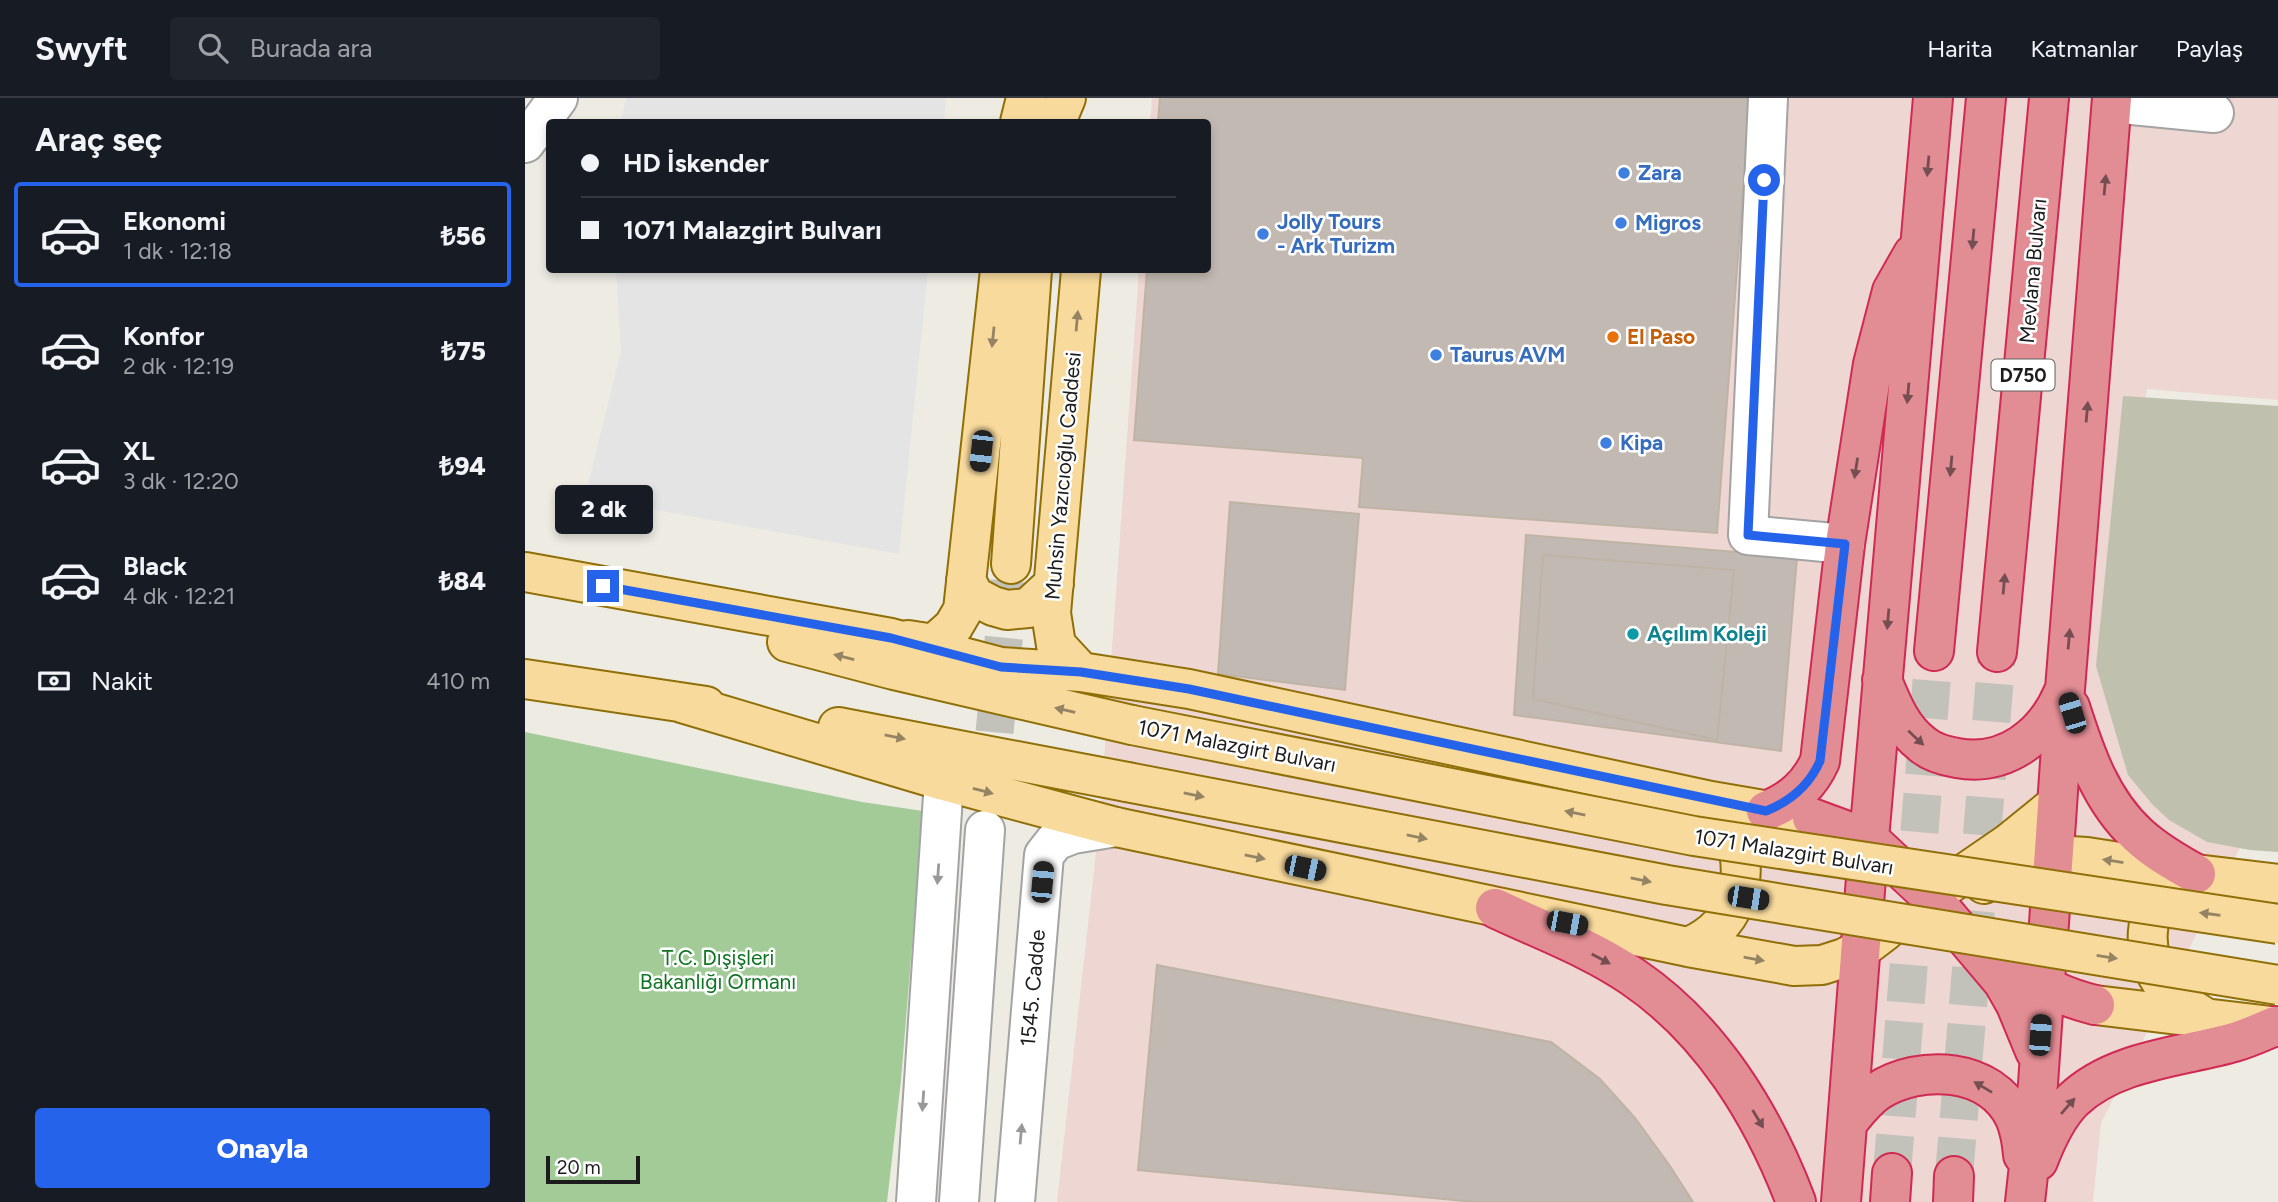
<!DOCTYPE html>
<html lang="tr">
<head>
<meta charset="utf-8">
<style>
  :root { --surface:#171b24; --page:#20242c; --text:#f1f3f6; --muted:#9ea1a6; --line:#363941; --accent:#2563eb }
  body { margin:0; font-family:Figtree,sans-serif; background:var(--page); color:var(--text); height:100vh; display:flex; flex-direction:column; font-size:26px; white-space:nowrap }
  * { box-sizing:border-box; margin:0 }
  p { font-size:23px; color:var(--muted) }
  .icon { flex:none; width:38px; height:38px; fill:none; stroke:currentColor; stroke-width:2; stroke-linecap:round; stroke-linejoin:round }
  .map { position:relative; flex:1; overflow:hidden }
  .panel { display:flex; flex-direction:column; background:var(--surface); width:525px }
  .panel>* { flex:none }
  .hud { position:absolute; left:21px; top:21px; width:665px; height:154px; border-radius:7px; box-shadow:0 4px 10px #0003; display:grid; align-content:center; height:154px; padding:0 35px; background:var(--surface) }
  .scale { position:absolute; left:21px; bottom:18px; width:94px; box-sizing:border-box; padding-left:7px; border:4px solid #1c1c1c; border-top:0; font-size:19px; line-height:24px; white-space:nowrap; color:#1c1c1c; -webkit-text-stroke:5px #fff; paint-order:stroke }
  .end { position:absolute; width:32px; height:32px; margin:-16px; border:9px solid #2563eb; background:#fff; box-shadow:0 0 0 4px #fff }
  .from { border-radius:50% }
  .bubble { position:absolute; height:49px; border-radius:7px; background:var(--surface); box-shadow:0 4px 10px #0003; font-size:23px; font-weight:800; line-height:49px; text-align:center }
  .car { position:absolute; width:21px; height:42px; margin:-21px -10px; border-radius:9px; box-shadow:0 0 5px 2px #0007; background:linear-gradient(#222 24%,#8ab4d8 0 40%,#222 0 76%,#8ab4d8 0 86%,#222 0) }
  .hud b { display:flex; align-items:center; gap:24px; height:66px; font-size:26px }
  .hud b+b { border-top:2px solid var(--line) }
  .hud i { width:18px; height:18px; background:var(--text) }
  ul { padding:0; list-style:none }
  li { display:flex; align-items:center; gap:21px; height:105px; margin:0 14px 10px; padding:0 21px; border:4px solid transparent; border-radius:7px }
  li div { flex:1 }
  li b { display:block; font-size:26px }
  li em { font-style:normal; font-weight:800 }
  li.on { border-color:var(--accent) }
  li>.icon { width:63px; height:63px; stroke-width:1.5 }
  h2 { padding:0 35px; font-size:32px; line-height:84px }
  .pay { display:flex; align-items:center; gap:18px; height:77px; padding:0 35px; font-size:26px }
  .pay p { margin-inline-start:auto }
  .button { display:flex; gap:14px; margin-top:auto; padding:14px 35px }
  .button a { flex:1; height:80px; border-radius:7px; background:var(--accent); color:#fff; font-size:28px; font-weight:800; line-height:80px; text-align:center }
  header { display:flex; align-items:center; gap:42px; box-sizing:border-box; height:98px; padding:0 35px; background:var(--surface); border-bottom:2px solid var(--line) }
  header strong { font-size:33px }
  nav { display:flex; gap:38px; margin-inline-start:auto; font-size:24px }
  .search { width:490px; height:63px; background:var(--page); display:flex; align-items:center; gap:18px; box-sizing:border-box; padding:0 24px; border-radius:7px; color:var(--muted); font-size:26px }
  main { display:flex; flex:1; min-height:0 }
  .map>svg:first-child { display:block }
</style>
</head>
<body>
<header>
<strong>Swyft</strong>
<div class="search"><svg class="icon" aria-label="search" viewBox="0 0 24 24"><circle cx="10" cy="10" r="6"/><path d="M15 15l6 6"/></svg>Burada ara</div>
<nav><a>Harita</a><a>Katmanlar</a><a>Paylaş</a></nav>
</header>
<main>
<section class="panel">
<h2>Araç seç</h2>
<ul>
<li class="on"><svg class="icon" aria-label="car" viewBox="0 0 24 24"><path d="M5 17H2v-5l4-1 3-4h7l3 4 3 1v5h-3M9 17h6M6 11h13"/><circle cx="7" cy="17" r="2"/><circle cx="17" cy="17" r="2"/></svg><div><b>Ekonomi</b><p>1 dk · 12:18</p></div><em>₺56</em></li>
<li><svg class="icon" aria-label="car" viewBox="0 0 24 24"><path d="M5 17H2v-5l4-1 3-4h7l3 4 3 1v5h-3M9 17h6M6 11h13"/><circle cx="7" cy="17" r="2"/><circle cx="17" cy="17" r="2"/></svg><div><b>Konfor</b><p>2 dk · 12:19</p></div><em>₺75</em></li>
<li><svg class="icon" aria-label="car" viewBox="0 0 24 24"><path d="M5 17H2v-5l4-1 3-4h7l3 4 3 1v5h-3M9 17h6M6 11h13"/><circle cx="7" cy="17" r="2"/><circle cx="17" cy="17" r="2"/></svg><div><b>XL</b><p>3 dk · 12:20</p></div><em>₺94</em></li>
<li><svg class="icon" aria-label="car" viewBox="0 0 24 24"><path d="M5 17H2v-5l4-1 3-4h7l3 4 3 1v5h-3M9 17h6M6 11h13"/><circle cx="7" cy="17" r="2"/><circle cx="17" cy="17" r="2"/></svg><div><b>Black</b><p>4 dk · 12:21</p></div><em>₺84</em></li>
</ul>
<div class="pay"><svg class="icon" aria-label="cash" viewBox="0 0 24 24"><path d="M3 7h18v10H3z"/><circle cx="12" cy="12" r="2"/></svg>Nakit<p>410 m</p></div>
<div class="button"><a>Onayla</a></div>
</section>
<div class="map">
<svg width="1753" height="1104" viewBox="0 0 1753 1104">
  <rect width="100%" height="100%" fill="#edebe2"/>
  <path fill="#eed6d2" d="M627,0H1753V302L1622,291L1578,568L1718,744L1576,1025L1568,1104H532L575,719L614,172H682V24H625Z"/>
  <path fill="#bfc1ae" d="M1598,298L1753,308V754L1725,752L1682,744L1644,722L1627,706L1603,677L1571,568Z"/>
  <path fill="#a2cb98" d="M0,634L337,704L398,713L376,982L362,1104H0Z"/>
  <path fill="#e4e4e4" d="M101,0H421L419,24H96Z
    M91,172H403L374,456L60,399L96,253Z"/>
  <path fill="#c2bab2" stroke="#beb3a5" stroke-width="2" d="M635,0H1225L1192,435L834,409L838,360L609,342L622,172H682V24H633Z
    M705,404L834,416L820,592L693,576Z
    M1001,437L1272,459L1256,653L989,617Z
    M1018,457L1209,472L1192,642L1008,601Z
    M632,867L1026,944L1075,981L1110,1020L1145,1068L1168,1104H950L613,1072Z"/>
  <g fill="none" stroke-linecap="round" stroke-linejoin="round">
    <path stroke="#c3c2ba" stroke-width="38" stroke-dasharray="38 19" stroke-linecap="butt" d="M464,691L486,466"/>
    <path stroke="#c3c2ba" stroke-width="38" stroke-dasharray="38 19" stroke-linecap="butt" d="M1367,1075L1409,553
      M1429,1078L1472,554"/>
    <g stroke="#a3a3a3" stroke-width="42">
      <path id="minor" d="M1243,0L1223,437L1320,446
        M1587,5L1689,15
        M0,45L33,0
        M391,1104L419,683
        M434,1104L460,732
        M490,1104L519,757L530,743L548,736L591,729"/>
    </g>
    <g stroke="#8f6f06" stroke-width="42">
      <path id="major" d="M495,24L501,0
        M531,24L541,0
        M486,466L507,172
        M0,474L366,540L476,569L556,574L664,591L1186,703L1274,718
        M441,482L449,498L468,508L482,512L503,510L529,486
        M383,542L409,546L428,529L438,512L475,172
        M262,544L369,572L607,627
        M556,574L531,547L526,515L556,172
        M0,581L181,608
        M157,605L419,683L591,729L1163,849L1269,868L1297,867L1319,860L1335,852L1360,833
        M313,629L602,684
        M1650,784C1616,808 1615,858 1640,889C1651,902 1665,910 1679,919
        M1459,786L1496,764L1528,757L1562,759L1671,776L1753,786
        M1414,793L1484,745L1532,706
        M1163,849C1219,826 1230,764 1198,717
        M1570,907L1753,929"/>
    </g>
    <g stroke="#d02a52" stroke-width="42">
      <path id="highway" d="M1409,553L1461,0
        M1472,554L1524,0
        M1357,582C1367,606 1376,630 1397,646C1406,654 1420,658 1432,660C1480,669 1520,638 1538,595
        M1545,609C1560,656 1576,703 1613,737C1630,753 1651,765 1671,776
        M1241,713C1266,703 1284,688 1295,663L1320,446L1348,266L1367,193L1388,156
        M1287,720L1344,741L1406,799L1478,884L1491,907L1510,953
        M970,810C1016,832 1066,850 1108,879C1186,932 1238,1017 1271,1104
        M1501,873C1521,892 1543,900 1570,907
        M1323,1024C1332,1013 1341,1001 1353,993C1395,966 1466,969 1490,1020C1495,1032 1497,1044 1498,1057
        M1513,1063C1521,1042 1532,1018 1548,1002C1590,962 1656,959 1709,944C1723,940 1736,934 1750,928
        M1316,1104L1344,741L1408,0
        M1365,1104L1367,1075
        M1428,1104L1429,1078
        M1500,1104L1513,986L1540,591L1587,0"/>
    </g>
    <use href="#minor" stroke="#fff" stroke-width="38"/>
    <use href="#major" stroke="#f8da9d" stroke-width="38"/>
    <use href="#highway" stroke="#e28c93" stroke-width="38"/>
    <g stroke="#8f6f06" stroke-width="42" stroke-linecap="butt">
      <path id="major-bridge" d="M607,627L1169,738L1753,826
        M602,684L1142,787L1753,887"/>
    </g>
    <use href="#major-bridge" stroke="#f8da9d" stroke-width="38"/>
  </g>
  <defs><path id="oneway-solid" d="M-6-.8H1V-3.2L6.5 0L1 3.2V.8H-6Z" transform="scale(1.75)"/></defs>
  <g fill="#754e52">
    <use href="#oneway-solid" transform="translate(1403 68) rotate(95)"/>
    <use href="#oneway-solid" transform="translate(1580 87) rotate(-85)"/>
    <use href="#oneway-solid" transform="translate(1448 141) rotate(95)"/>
    <use href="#oneway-solid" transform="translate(1383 295) rotate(95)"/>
    <use href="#oneway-solid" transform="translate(1562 314) rotate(-85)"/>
    <use href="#oneway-solid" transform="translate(1426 368) rotate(95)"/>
    <use href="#oneway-solid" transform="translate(1331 370) rotate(99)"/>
    <use href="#oneway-solid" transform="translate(1479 486) rotate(-85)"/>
    <use href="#oneway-solid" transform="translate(1363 521) rotate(95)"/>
    <use href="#oneway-solid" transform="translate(1544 541) rotate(-85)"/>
    <use href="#oneway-solid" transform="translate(1391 640) rotate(43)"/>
    <use href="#oneway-solid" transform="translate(1076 861) rotate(28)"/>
    <use href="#oneway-solid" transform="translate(1458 989) rotate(-149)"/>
    <use href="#oneway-solid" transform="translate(1543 1008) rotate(-49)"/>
    <use href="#oneway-solid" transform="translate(1233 1021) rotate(59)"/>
  </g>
  <g fill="#958463">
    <use href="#oneway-solid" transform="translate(552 223) rotate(-85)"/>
    <use href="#oneway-solid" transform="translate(468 239) rotate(96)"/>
    <use href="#oneway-solid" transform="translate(319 559) rotate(-166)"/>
    <use href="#oneway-solid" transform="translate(540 612) rotate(-167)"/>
    <use href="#oneway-solid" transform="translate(370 639) rotate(11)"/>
    <use href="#oneway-solid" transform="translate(458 693) rotate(15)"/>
    <use href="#oneway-solid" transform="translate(669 697) rotate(11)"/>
    <use href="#oneway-solid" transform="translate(1050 715) rotate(-169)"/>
    <use href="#oneway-solid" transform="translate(892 739) rotate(11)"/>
    <use href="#oneway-solid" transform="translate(730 759) rotate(12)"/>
    <use href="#oneway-solid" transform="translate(1588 763) rotate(-171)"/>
    <use href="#oneway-solid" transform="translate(1116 782) rotate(11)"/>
    <use href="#oneway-solid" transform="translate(1685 816) rotate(-172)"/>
    <use href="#oneway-solid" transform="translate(1582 859) rotate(9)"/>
    <use href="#oneway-solid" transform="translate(1229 861) rotate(10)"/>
  </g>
  <g fill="#999">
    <use href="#oneway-solid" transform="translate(413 776) rotate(94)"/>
    <use href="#oneway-solid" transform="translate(398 1003) rotate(94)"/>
    <use href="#oneway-solid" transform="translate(496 1036) rotate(-85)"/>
  </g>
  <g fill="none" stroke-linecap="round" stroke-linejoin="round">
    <path stroke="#2563eb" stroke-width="9" d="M78,488L366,540L476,569L556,574L664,591L1241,713C1266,703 1284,688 1295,663L1320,446L1223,437L1239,82"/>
  </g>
  <g fill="#3f7fe0" stroke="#fff" stroke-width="2.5">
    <circle cx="1099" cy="75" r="7"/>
    <circle cx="1096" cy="125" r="7"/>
    <circle cx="738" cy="136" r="7"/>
    <circle cx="911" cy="257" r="7"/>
    <circle cx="1081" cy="345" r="7"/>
  </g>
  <circle fill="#e8710a" stroke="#fff" stroke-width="2.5" cx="1088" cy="239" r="7"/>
  <circle fill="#0f9aa8" stroke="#fff" stroke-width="2.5" cx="1108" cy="536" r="7"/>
  <g text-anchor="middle" stroke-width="5" stroke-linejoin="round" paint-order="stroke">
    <rect fill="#fff" stroke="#606060" stroke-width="2" x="1466.5" y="261.5" width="63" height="31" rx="5"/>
    <g font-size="19" font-weight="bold" fill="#1c1c1c">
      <text x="1498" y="284">D750</text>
    </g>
    <g font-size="21" font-weight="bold" fill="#366cbe" stroke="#fff" text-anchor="start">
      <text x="1113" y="82">Zara</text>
      <text x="752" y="131">Jolly Tours<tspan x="752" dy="24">- Ark Turizm</tspan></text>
      <text x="1110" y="132">Migros</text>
      <text x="925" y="264">Taurus AVM</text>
      <text x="1095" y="352">Kipa</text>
    </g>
    <g font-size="21" fill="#1c1c1c" stroke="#fff">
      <text transform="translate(1508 173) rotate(-85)" y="7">Mevlana Bulvarı</text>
      <text transform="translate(538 378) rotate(-85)" y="7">Muhsin Yazıcıoğlu Caddesi</text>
      <text transform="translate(712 648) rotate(11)" y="7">1071 Malazgirt Bulvarı</text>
      <text transform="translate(1269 754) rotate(9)" y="7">1071 Malazgirt Bulvarı</text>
      <text transform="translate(508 890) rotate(-85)" y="7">1545. Cadde</text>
    </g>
    <g font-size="21" font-weight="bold" fill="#c56008" stroke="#fff" text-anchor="start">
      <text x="1102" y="246">El Paso</text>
    </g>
    <g font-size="21" font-weight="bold" fill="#0d838f" stroke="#fff" text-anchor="start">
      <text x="1122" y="543">Açılım Koleji</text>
    </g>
    <g font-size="21" fill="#0f7522" stroke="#fff">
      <text x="193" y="867">T.C. Dışişleri<tspan x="193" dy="24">Bakanlığı Ormanı</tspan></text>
    </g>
  </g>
</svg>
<div class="scale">20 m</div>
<i class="end from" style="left:1239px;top:82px"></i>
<i class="end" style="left:78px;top:488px"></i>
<div class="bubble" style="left:30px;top:387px;width:98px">2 dk</div>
<i class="car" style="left:456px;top:353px;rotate:186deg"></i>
<i class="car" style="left:1547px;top:615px;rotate:343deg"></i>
<i class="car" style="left:780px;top:770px;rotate:102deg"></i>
<i class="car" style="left:517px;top:784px;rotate:5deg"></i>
<i class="car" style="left:1223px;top:800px;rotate:99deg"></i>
<i class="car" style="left:1042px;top:825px;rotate:101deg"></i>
<i class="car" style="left:1515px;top:937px;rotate:4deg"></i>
<div class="hud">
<b><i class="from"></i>HD İskender</b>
<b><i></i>1071 Malazgirt Bulvarı</b>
</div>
</div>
</main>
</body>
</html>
